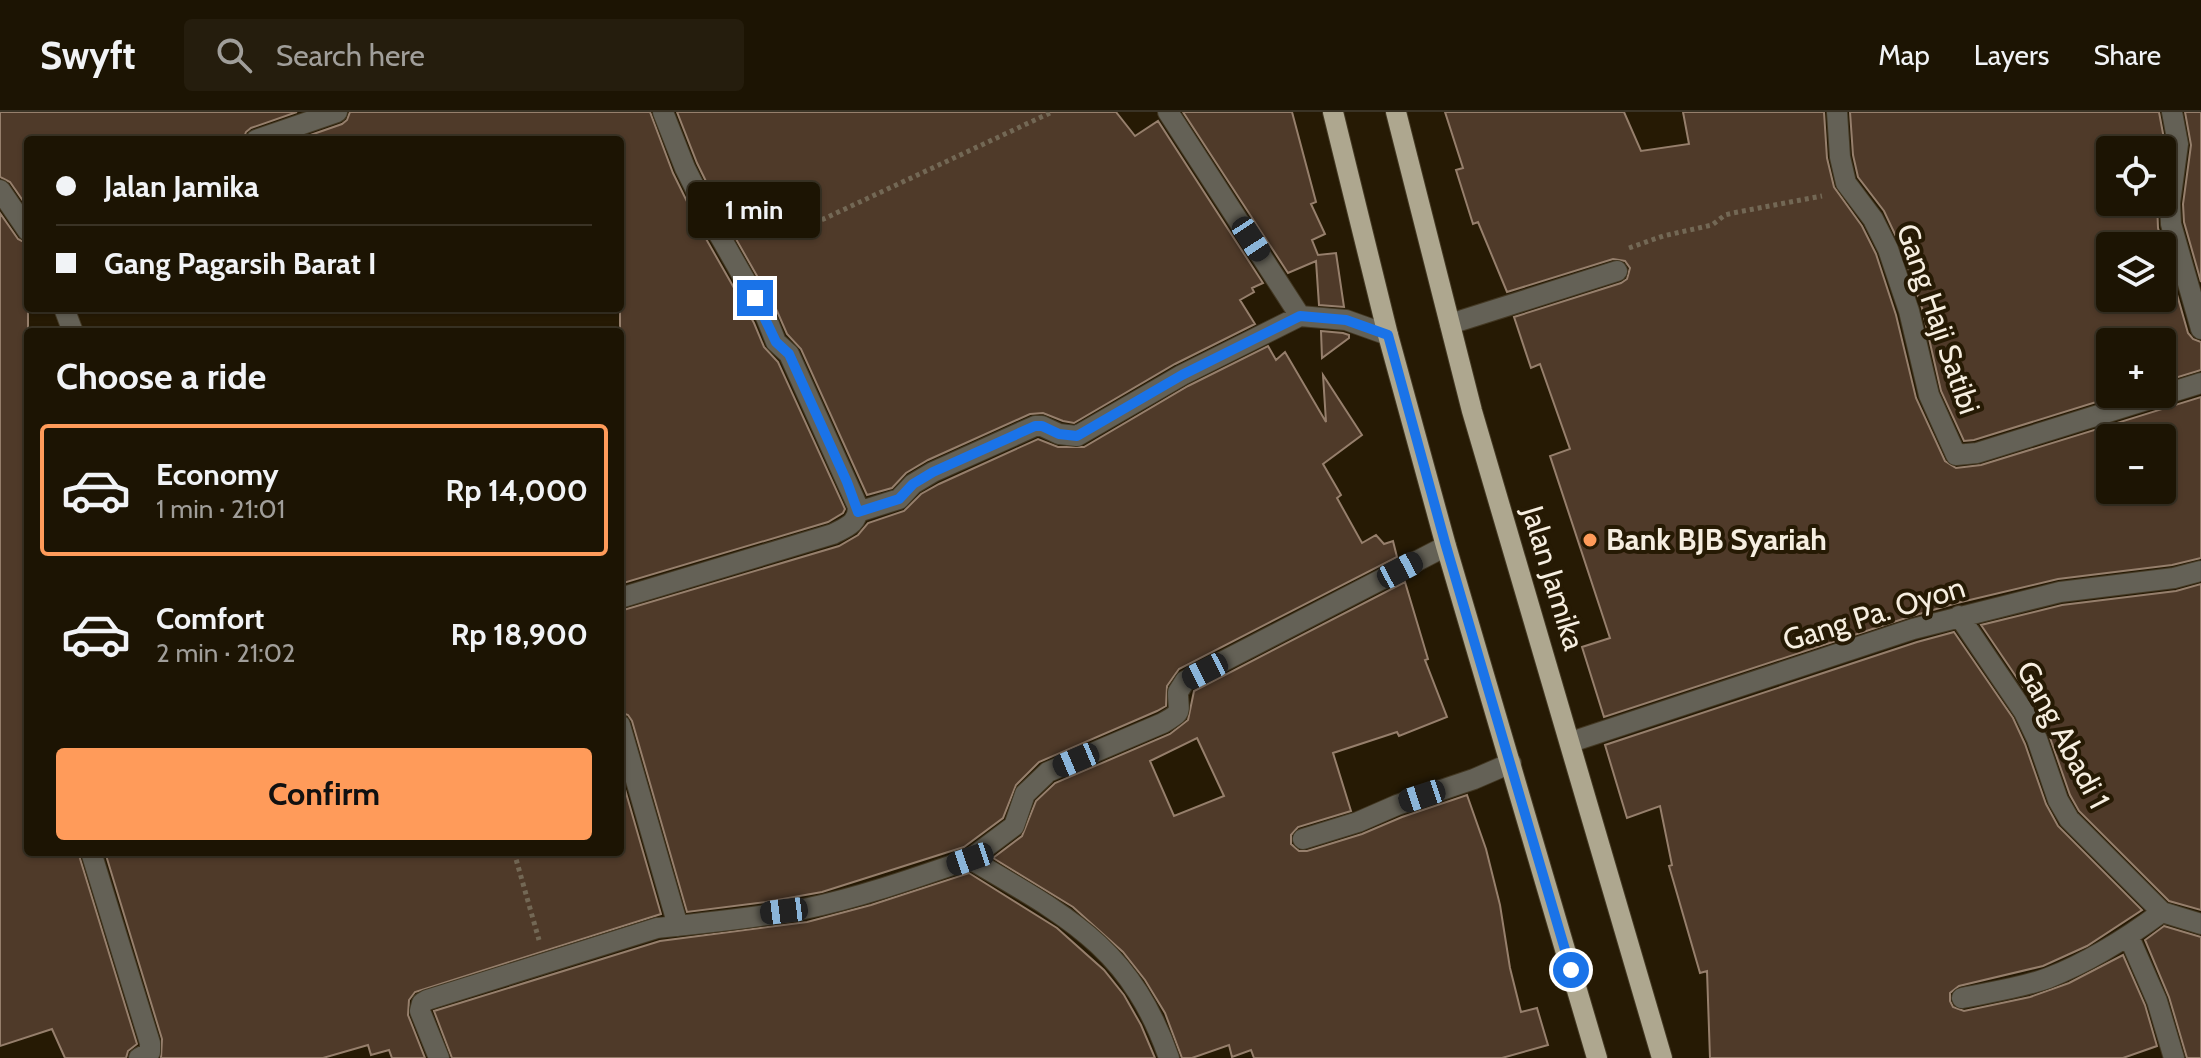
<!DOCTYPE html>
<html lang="en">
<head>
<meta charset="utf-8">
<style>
  :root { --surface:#1c1403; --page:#251d0d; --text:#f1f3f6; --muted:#a09e9a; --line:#3a3325; --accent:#ff9b5a }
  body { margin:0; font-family:Cabin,sans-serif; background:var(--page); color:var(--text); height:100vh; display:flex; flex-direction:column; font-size:30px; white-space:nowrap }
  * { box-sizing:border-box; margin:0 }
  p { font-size:26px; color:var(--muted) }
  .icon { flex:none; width:44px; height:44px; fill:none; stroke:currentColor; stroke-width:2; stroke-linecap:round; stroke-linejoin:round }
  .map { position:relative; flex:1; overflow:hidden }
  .details { position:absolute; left:24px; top:216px; width:600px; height:528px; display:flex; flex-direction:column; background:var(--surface); border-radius:8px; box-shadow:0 2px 6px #0004,0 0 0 2px var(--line) }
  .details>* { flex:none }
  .guide { position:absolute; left:24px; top:24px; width:600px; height:176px; border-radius:8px; box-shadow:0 2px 6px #0004,0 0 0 2px var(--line); display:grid; align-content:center; height:176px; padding:0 32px; background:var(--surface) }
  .tools { position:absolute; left:2096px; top:24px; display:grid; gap:16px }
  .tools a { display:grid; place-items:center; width:80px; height:80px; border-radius:8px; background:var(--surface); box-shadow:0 2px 6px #0004,0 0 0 2px var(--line); font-size:40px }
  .end { position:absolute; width:36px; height:36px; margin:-18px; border:10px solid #1a73e8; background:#fff; box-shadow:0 0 0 4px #fff }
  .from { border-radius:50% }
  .bubble { position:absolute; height:56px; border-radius:8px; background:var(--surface); box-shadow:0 2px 6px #0004,0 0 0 2px var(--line); font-size:26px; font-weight:700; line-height:56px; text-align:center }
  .car { position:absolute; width:24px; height:48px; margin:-24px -12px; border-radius:10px; box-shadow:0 0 6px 2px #0007; background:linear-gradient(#222 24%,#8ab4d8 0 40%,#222 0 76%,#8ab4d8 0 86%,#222 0) }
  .guide b { display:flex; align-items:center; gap:28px; height:76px; font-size:30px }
  .guide b+b { border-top:2px solid var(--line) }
  .guide i { width:20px; height:20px; background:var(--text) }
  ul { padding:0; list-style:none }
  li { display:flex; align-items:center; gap:24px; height:132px; margin:0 16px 12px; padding:0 16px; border:4px solid transparent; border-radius:8px }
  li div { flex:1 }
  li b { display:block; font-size:30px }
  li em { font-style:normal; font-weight:700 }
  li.on { border-color:var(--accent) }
  li>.icon { width:72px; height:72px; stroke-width:1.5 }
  h2 { padding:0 32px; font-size:36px; line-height:96px }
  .cta { display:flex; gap:16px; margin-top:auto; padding:16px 32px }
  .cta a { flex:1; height:92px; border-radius:8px; background:var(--accent); color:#111; font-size:32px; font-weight:700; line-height:92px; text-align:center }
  header { display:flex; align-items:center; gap:48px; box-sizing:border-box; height:112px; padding:0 40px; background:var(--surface); border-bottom:2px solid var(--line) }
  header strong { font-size:38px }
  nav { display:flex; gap:44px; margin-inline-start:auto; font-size:28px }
  .search { width:560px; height:72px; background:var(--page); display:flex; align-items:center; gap:20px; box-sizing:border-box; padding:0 28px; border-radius:8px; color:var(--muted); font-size:30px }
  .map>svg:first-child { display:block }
</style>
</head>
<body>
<header>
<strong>Swyft</strong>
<div class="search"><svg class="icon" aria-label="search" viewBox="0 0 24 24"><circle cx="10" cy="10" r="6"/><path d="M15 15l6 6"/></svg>Search here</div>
<nav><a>Map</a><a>Layers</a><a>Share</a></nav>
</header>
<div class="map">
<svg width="2201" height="946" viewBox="0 0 2201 946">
  <rect width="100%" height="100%" fill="#261a04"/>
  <path fill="#4f3a29" stroke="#967f6c" stroke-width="2" fill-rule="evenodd" d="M0,0H297L251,16L246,20L243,28H28V96L10,70L0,65Z
    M350,0H650L673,61L701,118L754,211L764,235L778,250L845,397L843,401L828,410L620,472V28H296L342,12L347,8Z
    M677,0H1116L1135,24L1158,9L1263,171L1252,176L1254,180L1240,188L1255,212L1175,252L1074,311L1063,309L1043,301L1030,302L928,348L906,361L892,376L867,383L801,237L787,222L777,199L724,106L697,51Z
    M1183,0H1292L1316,90L1311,92L1325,122L1312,128L1318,143L1336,141L1344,195L1319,193L1316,149L1288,161Z
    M1445,0H1624L1641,39L1689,32L1683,0H1824L1827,46L1834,75L1862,114L1876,142L1896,203L1916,286L1945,349L1956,356L1981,353L2201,285V446L2172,453L2058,467L1957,491L1909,505L1604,605L1582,535L1610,526L1550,344L1570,337L1540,252L1531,256L1514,205L1621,171L1627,167L1630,156L1625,149L1613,147L1507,180L1478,110L1473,112L1456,58L1463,56ZM2110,326H2162V378H2110Z
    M1850,0H2159L2165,32L2162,53V38H2110V90H2157L2158,116L2188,221L2193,227L2201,230V258L2162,270V230H2110V282H2122L1974,328L1964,329L1941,279L1922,196L1900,133L1884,99L1858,65L1853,43ZM2110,134H2162V186H2110Z
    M2185,0H2201V170L2184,110L2183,92L2191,33Z
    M0,101L18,127L28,132V740H78L137,932L128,939L126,946H65L52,917L0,934Z
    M1321,219L1343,221L1349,223V226L1322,246Z
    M1268,234L1276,248L1285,240L1326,310L1323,263L1362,323L1323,352L1341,383L1337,386L1362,431L1376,423L1384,432L1393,429L1397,445L1179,557L1167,574L1166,594L1157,599L1039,650L1016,673L1003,706L964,735L822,780L766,790L687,800L632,609L628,603L620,600V499L839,434L858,423L868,411L904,399L921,382L939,372L1038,327L1058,335H1084L1188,274Z
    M1405,470L1428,547L1425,548L1447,605L1399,624L1397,620L1333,641L1351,699L1298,715L1291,723V732L1299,739H1307L1362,722L1402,705L1467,683L1486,737L1500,793L1510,856L1521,900L1537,896L1548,933L1502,946H1254L1251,938L1232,945L1229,933L1192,946H1182L1165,901L1145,868L1123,840L1073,795L993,746L1022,724L1036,689L1055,671L1170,622L1188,608L1194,579ZM1197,626L1224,684L1174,704L1150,649Z
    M2201,472V798L2169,789L2079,699L2070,683L2049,623L2036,594L1981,513L2062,493L2176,479Z
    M1954,520L2013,606L2025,632L2046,692L2058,714L2142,798L2087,834L2043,854L1959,874L1950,881V889L1953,895L1964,899L2030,885L2069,871L2123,843L2145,893L2157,934L2123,946H1710L1707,859L1700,861L1669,754L1672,753L1660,694L1627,706L1605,633L1917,530Z
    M620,660L661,802L415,880L409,888L408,903L425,946H392L389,938L371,943L368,933L323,946H161L162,927L105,740H620Z
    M969,761L1057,816L1104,858L1124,883L1141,913L1155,946H452L434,899L660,829L807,810L871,793Z
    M2164,814L2201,825V946H2187L2169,885L2145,828Z"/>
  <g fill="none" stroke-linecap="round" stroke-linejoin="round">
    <g stroke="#433823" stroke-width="22">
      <path id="minor" d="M1168,0L1300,204L1346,208L1388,223
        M1837,0L1840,45L1846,71L1873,107L1888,137L1909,199L1929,283L1956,343L1977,341L2201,271
        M2172,0L2178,32L2170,91L2171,112L2201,217
        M256,28L337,0
        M0,78L28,119
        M64,196L73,220
        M1450,212L1617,159
        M858,400L899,387L913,372L933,360L1035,314H1042L1059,322L1077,324L1182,263L1300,204
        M620,486L833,422C846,415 858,412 858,395L789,242L776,230L766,205L713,112L685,56L663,0
        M1959,504L2024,600L2037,627L2058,688L2069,707L2162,800L2201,812
        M620,613L678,814
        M1571,630L1913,517L2060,480L2174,466L2201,459
        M1303,727L1358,710L1397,693L1474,667L1511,651
        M91,740L150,931V940L139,946
        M970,747L1014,714L1025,682L1048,660L1163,611C1184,599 1178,601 1178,580L1185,569L1446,434
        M2129,825L2157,889L2174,946
        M1962,886C1990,880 2021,876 2048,866C2089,850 2127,826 2162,800
        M439,946L420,899L422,891L427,888L657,816C706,811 756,806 804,797C861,785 915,766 970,747C1066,804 1130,834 1169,946"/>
    </g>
    <g stroke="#433823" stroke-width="22">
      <path id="major" d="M1333,0L1388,223L1446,434L1597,946
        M1396,0L1472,299L1662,946"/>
    </g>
    <path stroke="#736855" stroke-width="5" stroke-dasharray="4 4" stroke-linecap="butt" d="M800,118L1052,0
      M1629,136L1663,124L1712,113L1725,103L1733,101L1822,84
      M400,740L405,744L418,740
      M514,740L539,828"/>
    <use href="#minor" stroke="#646156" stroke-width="20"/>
    <use href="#major" stroke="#aea78f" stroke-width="20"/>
  </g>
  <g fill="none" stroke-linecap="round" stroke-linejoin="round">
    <path stroke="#1a73e8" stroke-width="10" d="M755,186L776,230L789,242L847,370L858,400L899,387L913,372L933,360L1035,314H1042L1059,322L1077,324L1182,263L1300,204L1346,208L1388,223L1446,434L1571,858"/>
  </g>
  <circle fill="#ff9b5a" stroke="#261a04" stroke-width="3" cx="1590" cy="428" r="8"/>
  <g text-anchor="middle" stroke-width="8" stroke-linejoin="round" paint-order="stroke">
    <g font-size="30" fill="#f6eee0" stroke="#261a04">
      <text transform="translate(1938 207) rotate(71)" y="10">Gang Haji Satibi</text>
      <text transform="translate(1553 466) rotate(73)" y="10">Jalan Jamika</text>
      <text transform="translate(1874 502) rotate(-17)" y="10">Gang Pa. Oyon</text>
      <text transform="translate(2063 623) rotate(62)" y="10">Gang Abadi 1</text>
    </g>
    <g font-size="30" font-weight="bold" fill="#f6eee0" stroke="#261a04" text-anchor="start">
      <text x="1606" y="438">Bank BJB Syariah</text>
    </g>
  </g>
</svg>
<div class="tools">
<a><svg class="icon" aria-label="locate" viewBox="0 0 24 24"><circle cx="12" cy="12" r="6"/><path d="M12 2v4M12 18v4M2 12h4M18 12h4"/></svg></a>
<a><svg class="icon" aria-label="layers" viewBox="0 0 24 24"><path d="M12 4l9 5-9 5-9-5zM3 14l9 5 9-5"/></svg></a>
<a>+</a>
<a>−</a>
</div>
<i class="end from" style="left:1571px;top:858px"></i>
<i class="end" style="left:755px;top:186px"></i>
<div class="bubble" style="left:688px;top:70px;width:132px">1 min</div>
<i class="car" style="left:1251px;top:127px;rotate:147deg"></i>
<i class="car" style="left:1400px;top:458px;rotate:62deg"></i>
<i class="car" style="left:1205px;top:559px;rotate:243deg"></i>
<i class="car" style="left:1076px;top:648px;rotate:247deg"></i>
<i class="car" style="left:1422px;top:684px;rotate:252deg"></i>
<i class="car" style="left:970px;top:747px;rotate:251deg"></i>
<i class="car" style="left:784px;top:799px;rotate:263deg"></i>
<div class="guide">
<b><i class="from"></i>Jalan Jamika</b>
<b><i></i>Gang Pagarsih Barat I</b>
</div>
<section class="details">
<h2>Choose a ride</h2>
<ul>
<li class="on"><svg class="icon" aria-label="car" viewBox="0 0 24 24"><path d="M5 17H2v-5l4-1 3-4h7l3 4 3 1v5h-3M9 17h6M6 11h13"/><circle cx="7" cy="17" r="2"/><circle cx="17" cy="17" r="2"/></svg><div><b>Economy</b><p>1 min · 21:01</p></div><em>Rp 14,000</em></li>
<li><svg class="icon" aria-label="car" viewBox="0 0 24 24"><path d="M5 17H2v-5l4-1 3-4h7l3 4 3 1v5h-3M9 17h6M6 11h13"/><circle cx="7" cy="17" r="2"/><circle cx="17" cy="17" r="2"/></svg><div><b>Comfort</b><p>2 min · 21:02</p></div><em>Rp 18,900</em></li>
</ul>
<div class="cta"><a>Confirm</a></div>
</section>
</div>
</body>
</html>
